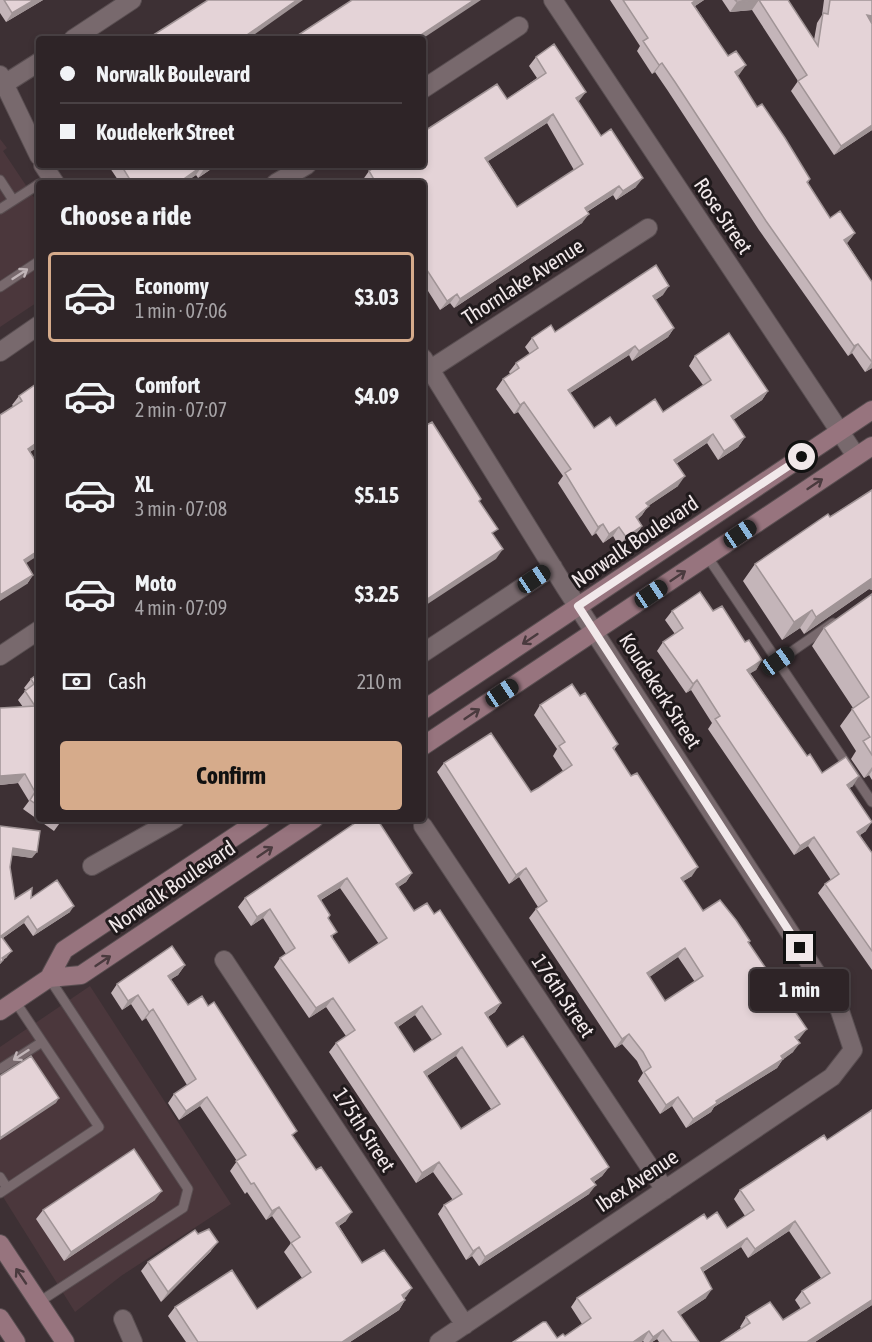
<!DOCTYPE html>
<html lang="en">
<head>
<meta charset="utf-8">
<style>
  :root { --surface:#2e2427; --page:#3a3033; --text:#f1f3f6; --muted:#a7a4a7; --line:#494144; --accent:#d6ab8b }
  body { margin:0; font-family:"Asap Condensed",sans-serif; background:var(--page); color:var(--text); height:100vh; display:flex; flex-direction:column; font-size:22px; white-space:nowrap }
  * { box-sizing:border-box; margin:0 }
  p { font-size:20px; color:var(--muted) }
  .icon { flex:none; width:33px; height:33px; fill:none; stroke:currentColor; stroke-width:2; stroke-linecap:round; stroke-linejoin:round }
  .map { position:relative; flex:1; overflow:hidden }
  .drawer { position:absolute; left:36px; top:180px; width:390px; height:642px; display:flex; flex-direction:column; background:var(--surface); border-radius:6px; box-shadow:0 3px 9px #0003,0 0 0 2px var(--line) }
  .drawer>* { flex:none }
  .hud { position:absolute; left:36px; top:36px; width:390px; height:132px; border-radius:6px; box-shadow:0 3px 9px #0003,0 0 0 2px var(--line); display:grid; align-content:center; height:132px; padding:0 24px; background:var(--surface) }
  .end { position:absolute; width:27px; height:27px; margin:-14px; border:8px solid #f1e8ea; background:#111; box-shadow:0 0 0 3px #111 }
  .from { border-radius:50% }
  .bubble { position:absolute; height:42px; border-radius:6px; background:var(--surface); box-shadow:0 3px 9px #0003,0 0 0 2px var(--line); font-size:20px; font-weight:700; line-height:42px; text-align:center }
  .car { position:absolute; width:18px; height:36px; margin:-18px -9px; border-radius:8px; box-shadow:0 0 4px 2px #0007; background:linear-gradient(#222 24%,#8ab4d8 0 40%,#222 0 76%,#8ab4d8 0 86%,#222 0) }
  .hud b { display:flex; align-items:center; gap:21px; height:57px; font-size:22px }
  .hud b+b { border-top:2px solid var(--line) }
  .hud i { width:15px; height:15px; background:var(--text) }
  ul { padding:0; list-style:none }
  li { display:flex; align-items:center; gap:18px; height:90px; margin:0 12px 9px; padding:0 12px; border:3px solid transparent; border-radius:6px }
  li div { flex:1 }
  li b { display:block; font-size:22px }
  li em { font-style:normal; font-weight:700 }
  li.active { border-color:var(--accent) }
  li>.icon { width:54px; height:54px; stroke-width:1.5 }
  h2 { padding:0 24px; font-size:27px; line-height:72px }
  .pay { display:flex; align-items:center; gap:15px; height:66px; padding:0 24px; font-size:22px }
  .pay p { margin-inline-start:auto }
  .action { display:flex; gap:12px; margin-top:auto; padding:12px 24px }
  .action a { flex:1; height:69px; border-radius:6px; background:var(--accent); color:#111; font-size:24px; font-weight:700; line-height:69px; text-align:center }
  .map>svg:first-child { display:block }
</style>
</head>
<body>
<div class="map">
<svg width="872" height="1342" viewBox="0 0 872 1342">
  <rect width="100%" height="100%" fill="#3d3034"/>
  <path fill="#4b373c" d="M0,139L7,148L3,151L39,205V301L0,327Z
    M90,986L231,1204L121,1276L75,1312L0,1192V1047Z"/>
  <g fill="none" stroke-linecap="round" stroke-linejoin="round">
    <g stroke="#594e51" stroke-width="11">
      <path id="lane" d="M0,180L13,200
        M0,209L39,184
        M0,287L39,261
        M707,556L872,802
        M778,661L833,623
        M0,1069L42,1042
        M0,1177L7,1188
        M0,1193L99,1127L15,1001
        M39,1302L183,1208L188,1189L49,978"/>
    </g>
    <g stroke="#594e51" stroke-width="20">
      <path id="street" d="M553,0L856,456
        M73,39L132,0
        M0,75L39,156
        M6,83L39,62
        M423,89L519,26
        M43,165L55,183
        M276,183L307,165
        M0,352L39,325
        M423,358L565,587L839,1008L853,1050L832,1077L439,1342
        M423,374L648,228
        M423,653L553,567
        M0,656L39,630
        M423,826L665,1190
        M92,866L175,819
        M224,960L465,1325
        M123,1319L133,1342"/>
    </g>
    <g stroke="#594e51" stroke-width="20">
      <path id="secondary" d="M423,710L872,410
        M423,746L872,446
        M49,978L64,950L261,819
        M0,1011L49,978L81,975L314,819
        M0,1244L65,1342
        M0,1318L16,1342"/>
    </g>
    <use href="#lane" stroke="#78696d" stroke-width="9"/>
    <use href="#street" stroke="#78696d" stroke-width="18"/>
    <use href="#secondary" stroke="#97747e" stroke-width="18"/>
  </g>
  <path fill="#c4b5b9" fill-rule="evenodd" d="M0,0H43L6,22L0,13Z
    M610,0H704L695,6L728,56L746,65L737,76L757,107L810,179L808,183L830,218L855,233L847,243L872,282V368L865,372L852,353L848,356L759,230L668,91L655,72L652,74L637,51L640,46Z
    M722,0H788L814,40L817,23L822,15L824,0H872V130L834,155L791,91L798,81L752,10L730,12Z
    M536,57L579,101H578L601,136L636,187L616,200L613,195L587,212L582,223L454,308L450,303L440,310L423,283V183H363L362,181L369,171L507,99L537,78L529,66ZM547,123L574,170L517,207L488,161Z
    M112,165H217L198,178L196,175L184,183H120L110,168Z
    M663,295L655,300L674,328L668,337L632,361L629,355L570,393L594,428L616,426L663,412L703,385L689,366L695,356L768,391L762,400L733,420L745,437L738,447L718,460L707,443L676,464L678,486L648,506L642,515L638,519L642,526L636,535L619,546L613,536L603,543L596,533L592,536L558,483L563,476L518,412L514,414L496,389L503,379L510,374L509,372L516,363L530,354L525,347L532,338L555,332Z
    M39,382V446L30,452L26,563L33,575L27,584L13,406L12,405L19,396Z
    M872,490V590L869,589L804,634L800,628L782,640L743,581L755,564Z
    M872,594V780L869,775L864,778L851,759L856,751L840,726L853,708L812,646L824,628Z
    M672,611H713L745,642L762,660L756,670L750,673L807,756L822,773L853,786L849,788L866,831L860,835L872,853V970L818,893L825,884L831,880L808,846L794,855L708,729L712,723L691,690L686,693L657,651L663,642L675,634L665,620Z
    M39,673V819H69L66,823L62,820L54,831L23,809L29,801L18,783L0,785V708L23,707L18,700L26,690L24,688L31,679Z
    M580,696L618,744L614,750L692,876L683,881L703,911L750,941L749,943L800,1038L797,1040L793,1052L783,1059L777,1068L714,1107L711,1112L686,1128L672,1106L660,1114L638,1081L643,1073L637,1061L622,1044L615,1048L529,918L536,909L538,907L519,877L509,884L437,772L444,763L531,792L538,788L563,771L553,756L557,749L534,715L540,705ZM678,957L695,982L665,1001L649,977Z
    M361,819L412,873L406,882L398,887L414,911L434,914L501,1003L495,1012L488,1017L507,1047L609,1167L602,1176L594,1182L589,1194L479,1266L472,1256L466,1260L438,1214L444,1205L453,1200L433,1172L416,1183L329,1052L336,1043L346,1036L326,1007L309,1018L274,967L280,958L286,954L263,918L251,926L238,907L245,898ZM340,888L379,944L349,963L333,938L328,918L321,900ZM415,1015L432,1040L414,1052L398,1027ZM456,1056L491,1109L461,1129L427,1076Z
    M0,826L32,858L12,855L10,867L15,899L31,898L70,912L33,936L24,923L3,938L7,957L3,960L0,964Z
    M185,965L178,975L171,979L188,1005L293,1137L346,1221L339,1226L362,1263L412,1288L404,1298L405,1300L399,1310L350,1342H186L168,1316L175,1307L257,1309L302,1278L284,1252L291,1243L272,1216L266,1220L247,1192L245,1194L230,1171L237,1161L200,1106L179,1120L168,1103L174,1094L187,1085L146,1018L142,1021L131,1004L122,1010L111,993L117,984Z
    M824,1135L872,1305L815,1342H721L741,1328L740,1327L746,1317L783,1320L801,1309L795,1300L802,1291L821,1278L789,1231L748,1258L741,1247L703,1272L706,1298L680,1315L699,1342H659L657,1339L652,1342H644L643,1341L641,1342H513L557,1338L565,1336L582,1324L571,1307L577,1298L707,1219L727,1228L745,1216L734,1199L740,1190Z
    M155,1200L64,1261L36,1219L43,1210Z
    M198,1234L211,1251L161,1302L141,1271L148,1262Z"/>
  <path fill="#a09496" d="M34,0H43L6,22L12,13Z
    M297,0H303L248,39L247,35Z
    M474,0H481L422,39H415Z
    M696,0H704L686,12L692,3Z
    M759,0L752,10L730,12L737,2Z
    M867,15L872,16V26Z
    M662,63L655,72L652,74L659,65Z
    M746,65L739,75L728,82L735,72Z
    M586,92L579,101L570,107L576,98Z
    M553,114L547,123L479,167L485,158Z
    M872,125V130L834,155L841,146Z
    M210,165H217L198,178L204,169Z
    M202,166L196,175L184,183H178Z
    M643,178L636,187L616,200L623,191Z
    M619,186L613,195L578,217L585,208Z
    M589,214L582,223L454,308L460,299Z
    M855,233L848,242L838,249L844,240Z
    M669,286L663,295L647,305L653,296Z
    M457,294L450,303L440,310L447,301Z
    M674,328L668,337L632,361L639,351Z
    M858,344L852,353L848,356L854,346Z
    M635,346L629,355L561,399L568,390Z
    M872,362V368L865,372L871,363Z
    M768,391L762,400L724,426L731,416Z
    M524,402L518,412L514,414L520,405Z
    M713,434L707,443L667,469L674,460Z
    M745,437L738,447L718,460L724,451Z
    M39,441V446L21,458L28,449Z
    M685,476L678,486L648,506L642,515L629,526L646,503Z
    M603,524L596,533L592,536L598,527Z
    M642,526L636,535L619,546L626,537Z
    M619,527L613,536L603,543L609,534Z
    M503,549L496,559L423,607V602Z
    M39,550V555L17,569L24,560Z
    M33,575L27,584L0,601V595Z
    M872,578V590L869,589L804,634L816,617Z
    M812,610L800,628L782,640L794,622Z
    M762,660L756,670L741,679L747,670Z
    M697,680L691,690L686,693L693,684Z
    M872,767V771L869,775L864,778Z
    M25,774L18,783L0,785V776Z
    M859,776L853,786L840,794L847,785Z
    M872,822L866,831L851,841L857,832Z
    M814,837L808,846L794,855L800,846Z
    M13,848L37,852L32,858L9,855Z
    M698,867L692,876L674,887L681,878Z
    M526,868L519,877L509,884L516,875Z
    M412,873L406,882L390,893L396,884Z
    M347,878L340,888L312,905L318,896Z
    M74,906L70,912L33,936L37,930Z
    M270,909L263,918L251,926L257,917Z
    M28,916L24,923L0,940L1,936Z
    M685,948L678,957L641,983L647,973Z
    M12,951L7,957L3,960L0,964L2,958Z
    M185,965L178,975L162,985L168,976Z
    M138,995L131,1004L122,1010L128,1001Z
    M333,998L326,1007L309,1018L316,1008Z
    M501,1003L495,1012L479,1023L485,1013Z
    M422,1006L415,1015L389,1033L395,1023Z
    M153,1009L146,1018L142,1021L149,1012Z
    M807,1029L800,1038L789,1046L795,1037Z
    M629,1034L622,1044L615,1048L622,1039Z
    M800,1043L793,1052L781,1061L783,1059L777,1068L714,1107L711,1112L686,1128L693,1119L716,1101Z
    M462,1047L456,1056L418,1082L424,1072Z
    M207,1097L200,1106L179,1120L186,1111Z
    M678,1097L672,1106L660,1114L666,1105Z
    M59,1098L56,1103L0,1140V1138Z
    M439,1162L433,1172L416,1183L422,1173Z
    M609,1167L602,1176L585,1188L591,1179Z
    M596,1185L589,1194L479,1266L485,1257Z
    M162,1191L155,1200L64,1261L71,1252Z
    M279,1207L272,1216L266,1220L272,1211Z
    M352,1212L346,1221L330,1232L336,1223Z
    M795,1221L789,1231L748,1258L755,1249Z
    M747,1238L741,1247L694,1277L701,1268Z
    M218,1242L211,1251L161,1302L168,1292Z
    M479,1247L472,1256L466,1260L473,1251Z
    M412,1288L406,1297L395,1304L402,1295Z
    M712,1289L706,1298L672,1321L678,1312Z
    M405,1300L399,1310L350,1342H342Z
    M872,1300V1305L815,1342H807Z
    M663,1330L657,1339L652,1342H649L653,1337Z
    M649,1331L643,1341L641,1342H633Z"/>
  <path fill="#e4d3d7" stroke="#a09496" stroke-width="1.5" fill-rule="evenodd" d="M4,0H34L12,13Z
    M208,0H297L247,35L250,39H147Z
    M352,0H474L415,39H292Z
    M623,0H696L692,3L728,56L736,51L746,65L735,72L757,107L762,104L785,138L810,179L807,182L830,218L840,211L855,233L844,240L872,282V362L858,344L854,346L766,221L675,82L662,63L659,65L643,41L648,38Z
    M735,0H788L818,46L823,13L828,14L830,0H872V16L867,15L872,24V125L841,146L798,81L807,75L759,0L737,2Z
    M554,44L586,92L576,98L601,136L611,129L643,178L623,191L619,186L585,208L589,214L460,299L457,294L447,301L423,264V183H376L369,171L378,165H423V132L497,84L507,99L546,73L536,57ZM553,114L583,164L517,207L485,158Z
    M121,165H210L204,169L202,166L178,183H132Z
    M656,265L669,286L653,296L674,328L639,351L635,346L568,390L594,428L610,417L616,426L655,399L663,412L711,380L695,356L729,333L768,391L731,416L745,437L724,451L713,434L674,460L685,476L646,503L649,506L636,517L642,526L626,537L619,527L609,534L603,524L598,527L565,473L571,469L524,402L520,405L503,379L519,368L516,363L538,348L532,338L551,325L555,332Z
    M39,382V441L28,449L39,466V550L24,560L33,575L0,595V415L22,401L19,396Z
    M432,422L481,499L479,501L498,529L492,533L503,549L423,602V427Z
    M872,490V578L816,617L812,610L794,622L755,564L828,514L830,517Z
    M700,592L713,611L722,606L745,642L749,640L762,660L747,670L807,756L810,754L822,773L846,757L859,776L847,785L872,822L857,832L872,853V951L825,884L839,874L814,837L800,846L715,719L720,716L697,680L693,684L663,642L683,628L672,611Z
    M872,594V755L863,741L870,737L852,709L869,697L824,628Z
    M39,673V806L30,800L35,792L25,774L0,776V708L35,706L25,691L34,684L31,679Z
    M572,684L580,696L585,693L618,744L613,748L631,776L637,773L698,867L681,878L703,911L720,900L736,920L750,941L748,942L807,1029L795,1037L800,1043L781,1056L783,1059L716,1101L717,1103L693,1119L678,1097L666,1105L644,1072L651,1067L643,1052L629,1034L622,1039L536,909L547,901L526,868L516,875L444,763L491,733L531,792L538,788L572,765L559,746L565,742L540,705ZM685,948L703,976L665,1001L647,973Z
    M361,819H377L412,873L396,884L414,911L427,903L434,914L440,910L501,1003L485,1013L507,1047L523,1036L609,1167L591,1179L596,1185L485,1257L479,1247L473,1251L444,1205L462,1194L439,1162L422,1173L336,1043L355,1030L333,998L316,1008L280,958L295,948L270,909L257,917L245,898ZM347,878L387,938L349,963L331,936L337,932L328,918L330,915L318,896ZM422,1006L441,1034L414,1052L395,1023ZM462,1047L500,1104L461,1129L424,1072Z
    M0,826L40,831L37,852L13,848L10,867L15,899L32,888L31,898L57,880L74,906L37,930L28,916L1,936L12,951L2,958L3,960L0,963Z
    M172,946L185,965L168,976L188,1005L202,996L208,1006L214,1002L297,1131L292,1135L316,1170L321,1167L352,1212L336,1223L362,1263L384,1250L412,1288L402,1295L405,1300L342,1342H198L175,1307L232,1270L257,1309L311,1272L291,1243L300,1237L279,1207L272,1211L254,1183L251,1184L236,1161L246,1155L207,1097L186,1111L174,1094L196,1079L153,1009L149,1012L138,995L128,1001L117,984Z
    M31,1056L59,1098L0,1138V1076Z
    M872,1110V1300L807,1342H721L750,1323L746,1317L770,1302L783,1320L810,1303L802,1291L830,1273L795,1221L755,1249L747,1238L701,1268L712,1289L678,1312L699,1342H672L663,1330L653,1337L649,1331L633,1342H513L543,1322H546L557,1338L563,1334L565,1336L591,1318L577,1298L704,1214L707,1219L717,1212L727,1228L754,1210L740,1190L824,1135L827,1140Z
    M134,1149L162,1191L71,1252L43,1210Z
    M209,1229L218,1242L168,1292L148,1262L195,1230L198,1234Z"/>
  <defs><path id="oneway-shaft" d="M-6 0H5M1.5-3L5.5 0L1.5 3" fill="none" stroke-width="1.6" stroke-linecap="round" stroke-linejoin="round" transform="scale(1.5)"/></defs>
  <g stroke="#c1b5b8">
    <use href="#oneway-shaft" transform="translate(20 274) rotate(-33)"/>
    <use href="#oneway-shaft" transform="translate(21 1055) rotate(147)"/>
  </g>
  <g stroke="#4a3a3e">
    <use href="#oneway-shaft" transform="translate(815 484) rotate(-34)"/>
    <use href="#oneway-shaft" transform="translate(678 576) rotate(-34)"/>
    <use href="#oneway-shaft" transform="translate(530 639) rotate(146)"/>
    <use href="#oneway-shaft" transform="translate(472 714) rotate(-34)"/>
    <use href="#oneway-shaft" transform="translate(265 852) rotate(-34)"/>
    <use href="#oneway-shaft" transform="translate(103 961) rotate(-34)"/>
    <use href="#oneway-shaft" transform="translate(21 1276) rotate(-124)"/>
  </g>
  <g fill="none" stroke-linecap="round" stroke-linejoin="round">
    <path stroke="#f1e8ea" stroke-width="8" d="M800,948L578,606L802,457"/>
  </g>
  <g text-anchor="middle" stroke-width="6" stroke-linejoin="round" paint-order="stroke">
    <g font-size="21" fill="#f1e8ea" stroke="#201a1c">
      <text transform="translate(723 216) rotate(56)" y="7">Rose Street</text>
      <text transform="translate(523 282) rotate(-33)" y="7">Thornlake Avenue</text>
      <text transform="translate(635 542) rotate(-34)" y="7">Norwalk Boulevard</text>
      <text transform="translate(660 691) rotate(57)" y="7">Koudekerk Street</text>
      <text transform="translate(172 887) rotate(-34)" y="7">Norwalk Boulevard</text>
      <text transform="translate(563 996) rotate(56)" y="7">176th Street</text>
      <text transform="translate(364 1130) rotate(57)" y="7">175th Street</text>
      <text transform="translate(637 1181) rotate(-34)" y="7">Ibex Avenue</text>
    </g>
  </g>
</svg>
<i class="end from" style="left:802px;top:457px"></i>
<i class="end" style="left:800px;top:948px"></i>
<div class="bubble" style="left:750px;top:969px;width:99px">1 min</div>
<i class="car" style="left:740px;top:534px;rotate:56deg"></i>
<i class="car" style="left:534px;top:579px;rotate:56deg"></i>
<i class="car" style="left:651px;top:594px;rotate:56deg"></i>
<i class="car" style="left:778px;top:661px;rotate:55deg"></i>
<i class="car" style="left:502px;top:693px;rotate:56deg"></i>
<div class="hud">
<b><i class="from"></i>Norwalk Boulevard</b>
<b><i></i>Koudekerk Street</b>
</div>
<section class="drawer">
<h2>Choose a ride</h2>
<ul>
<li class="active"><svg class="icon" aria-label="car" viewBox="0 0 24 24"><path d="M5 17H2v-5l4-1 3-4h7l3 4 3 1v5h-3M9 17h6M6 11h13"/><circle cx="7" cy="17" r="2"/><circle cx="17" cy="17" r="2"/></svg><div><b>Economy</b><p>1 min · 07:06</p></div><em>$3.03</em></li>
<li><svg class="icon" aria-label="car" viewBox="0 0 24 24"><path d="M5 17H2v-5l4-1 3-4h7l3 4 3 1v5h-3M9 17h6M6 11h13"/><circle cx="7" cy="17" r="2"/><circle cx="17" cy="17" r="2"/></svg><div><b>Comfort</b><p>2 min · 07:07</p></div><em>$4.09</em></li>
<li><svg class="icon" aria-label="car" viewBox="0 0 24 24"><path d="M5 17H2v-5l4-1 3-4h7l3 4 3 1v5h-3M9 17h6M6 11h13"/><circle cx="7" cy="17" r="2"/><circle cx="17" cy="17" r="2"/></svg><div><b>XL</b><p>3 min · 07:08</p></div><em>$5.15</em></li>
<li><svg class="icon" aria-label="car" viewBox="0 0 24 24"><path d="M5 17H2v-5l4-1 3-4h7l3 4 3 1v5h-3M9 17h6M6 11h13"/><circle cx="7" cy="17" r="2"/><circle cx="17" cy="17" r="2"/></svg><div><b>Moto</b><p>4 min · 07:09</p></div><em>$3.25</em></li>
</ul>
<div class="pay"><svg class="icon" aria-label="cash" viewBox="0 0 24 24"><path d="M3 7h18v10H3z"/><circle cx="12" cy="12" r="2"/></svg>Cash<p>210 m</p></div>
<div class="action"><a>Confirm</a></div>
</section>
</div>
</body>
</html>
